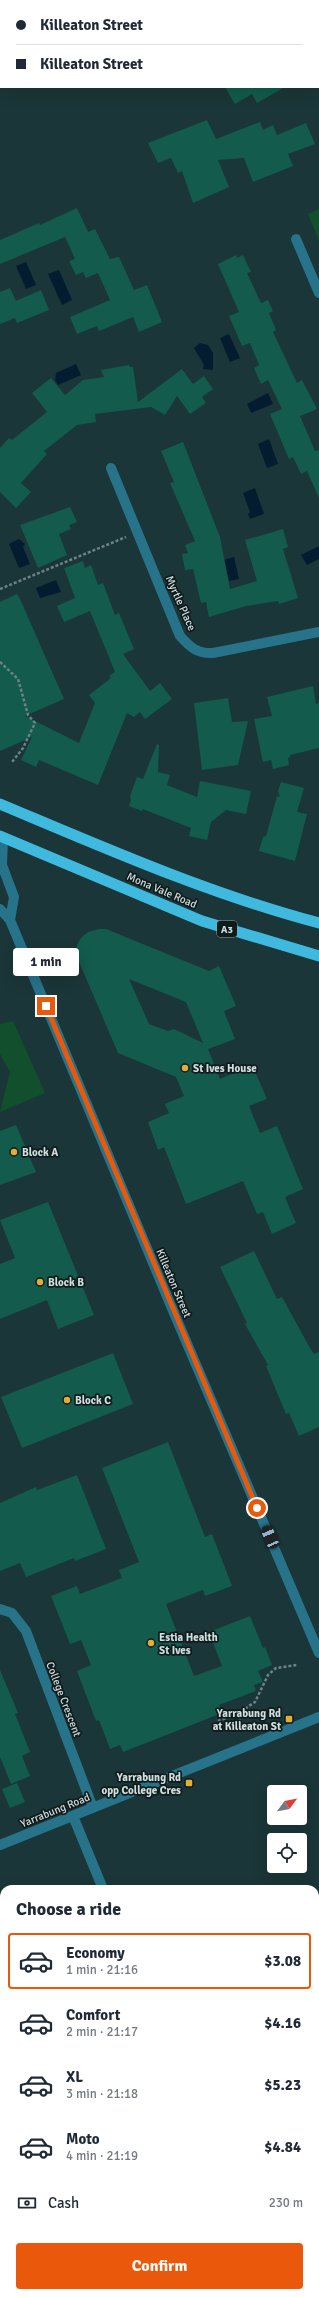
<!DOCTYPE html>
<html lang="en">
<head>
<meta charset="utf-8">
<style>
  :root { --surface:#fff; --page:#f2f2f3; --text:#1f2937; --muted:#747a83; --line:#e0e1e3; --accent:#ea580c }
  body { margin:0; font-family:Signika,sans-serif; background:var(--page); color:var(--text); height:100vh; display:flex; flex-direction:column; font-size:15px; white-space:nowrap }
  * { box-sizing:border-box; margin:0 }
  p { font-size:13px; color:var(--muted) }
  .icon { flex:none; width:22px; height:22px; fill:none; stroke:currentColor; stroke-width:2; stroke-linecap:round; stroke-linejoin:round }
  .map { position:relative; flex:1; overflow:hidden }
  .drawer { position:absolute; left:0px; top:1885px; width:319px; height:412px; display:flex; flex-direction:column; background:var(--surface); border-radius:12px 12px 0 0; box-shadow:0 4px 16px #0002 }
  .drawer>* { flex:none }
  .hud { position:absolute; left:0px; top:0px; width:319px; height:88px; box-shadow:0 4px 16px #0002; display:grid; align-content:center; height:88px; padding:0 16px; background:var(--surface) }
  .needle { width:26px; rotate:58deg }
  .buttons { position:absolute; left:267px; top:1785px; display:grid; gap:8px }
  .buttons a { display:grid; place-items:center; width:40px; height:40px; border-radius:4px; background:var(--surface); box-shadow:0 4px 16px #0002; font-size:20px }
  .end { position:absolute; width:18px; height:18px; margin:-9px; border:5px solid #ea580c; background:#fff; box-shadow:0 0 0 2px #fff }
  .from { border-radius:50% }
  .bubble { position:absolute; height:28px; border-radius:4px; background:var(--surface); box-shadow:0 4px 16px #0002; font-size:13px; font-weight:700; line-height:28px; text-align:center }
  .car { position:absolute; width:12px; height:24px; margin:-12px -6px; border-radius:5px; box-shadow:0 0 3px 1px #0007; background:linear-gradient(#222 24%,#8ab4d8 0 40%,#222 0 76%,#8ab4d8 0 86%,#222 0) }
  .hud b { display:flex; align-items:center; gap:14px; height:38px; font-size:15px }
  .hud b+b { border-top:1px solid var(--line) }
  .hud i { width:10px; height:10px; background:var(--text) }
  ul { padding:0; list-style:none }
  li { display:flex; align-items:center; gap:12px; height:56px; margin:0 8px 6px; padding:0 8px; border:2px solid transparent; border-radius:4px }
  li div { flex:1 }
  li b { display:block; font-size:15px }
  li em { font-style:normal; font-weight:700 }
  li.active { border-color:var(--accent) }
  li>.icon { width:36px; height:36px; stroke-width:1.5 }
  h2 { padding:0 16px; font-size:18px; line-height:48px }
  .pay { display:flex; align-items:center; gap:10px; height:44px; padding:0 16px; font-size:15px }
  .pay p { margin-inline-start:auto }
  .action { display:flex; gap:8px; margin-top:auto; padding:8px 16px }
  .action a { flex:1; height:46px; border-radius:4px; background:var(--accent); color:#fff; font-size:16px; font-weight:700; line-height:46px; text-align:center }
  .map>svg:first-child { display:block }
</style>
</head>
<body>
<div class="map">
<svg width="319" height="2297" viewBox="0 0 319 2297">
  <rect width="100%" height="100%" fill="#1b3638"/>
  <path fill="#124f2c" d="M319,209V241L308,214Z
    M13,1021L45,1093L0,1112L10,1072L0,1054V1024Z
    M319,2033V2178L315,2179V2035Z"/>
  <path fill="#041c30" d="M26,262L36,285L26,289L16,266Z
    M59,270L72,300L62,305L48,274Z
    M229,334L240,358L230,362L220,338Z
    M200,343L208,345L213,353V370L203,369L204,365L194,348Z
    M76,364L81,375L58,385L55,380L56,373Z
    M268,393L273,404L251,413L247,404Z
    M269,439L278,464L267,468L258,444Z
    M255,488L264,514L250,519L248,514L250,512L243,493Z
    M19,539L25,544L23,547L30,564L19,568L9,544Z
    M319,546V559L307,565L301,555Z
    M234,557L239,579L229,581L224,560Z
    M56,580L61,592L40,598L36,588Z"/>
  <path fill="#125b4d" fill-rule="evenodd" d="M225,87H285L257,103L252,94L235,104Z
    M207,120L216,139L260,122L263,130L273,125L277,135L306,123L315,144L288,154L293,166L253,182L244,158L218,160L229,187L193,203L182,171L178,173L171,158L158,163L148,143Z
    M77,208L88,232L95,229L110,259L119,257L134,290L147,285L162,322L139,332L133,317L99,331L97,326L77,334L70,317L110,300L98,273L86,278L83,272L76,275L69,261L75,259L65,237L0,264V240L39,223L40,225Z
    M236,255L237,258L243,255L251,272L247,273L261,303L268,300L273,311L269,313L276,330L273,332L297,383L302,380L317,409L300,416L315,451L319,450V498L307,471L301,474L293,457L289,459L270,414L282,409L268,380L261,384L254,368L259,365L250,343L242,346L229,316L239,312L218,264Z
    M10,288L16,301L41,290L49,310L17,323L15,318L0,324V292Z
    M129,365L130,367H133L138,402L182,369L193,384L204,376L213,389L202,397L206,403L190,414L177,396L165,415L151,407L95,414L96,422L77,425L44,451L47,454L21,483L31,492L16,508L0,492V448L9,438L12,440L47,412L32,393L51,378L65,395L83,380L104,377L101,370Z
    M183,442L220,537L230,589L257,581L245,540L283,529L288,547L283,549L298,598L279,604L278,601L246,606L209,617L206,602L201,603L193,569L185,570L182,554L188,553L185,545L195,541L170,483L174,482L161,451Z
    M70,507L77,522L69,525L71,529L59,534L67,555L38,568L20,525Z
    M83,561L85,568L91,565L98,585L103,583L115,615L119,613L134,649L123,654L150,691L160,683L172,699L145,719L140,712L134,717L127,713L98,785L39,760L36,767L21,760L32,737L0,751V602L17,594L20,599L64,699L25,716L79,743L95,703L89,695L111,678L109,676L115,672L90,611L64,622L57,606L75,598L64,568Z
    M313,686L316,704L319,703V748L290,755V757L288,758L289,765L273,769L271,760L263,762L254,719L272,716L267,697Z
    M228,698L232,722L248,721L238,765L202,770L194,703Z
    M157,744L159,745L158,772L170,775L167,785L197,797L200,781L251,791L246,814L226,810L211,822L207,840L189,836L191,828L143,809L142,811L129,806L131,800L130,796L137,777L143,779Z
    M281,782L304,788L297,812L307,814L295,861L259,851L263,837L266,836L277,796L280,797L278,791Z
    M99,929H106L209,971L219,966L236,1006L224,1011L235,1039L208,1049L220,1079L252,1065L267,1099L249,1106L260,1133L277,1126L303,1189L285,1197L296,1223L272,1234L263,1212L257,1214L243,1181L186,1204L164,1147L158,1150L148,1122L169,1113L165,1104L184,1096L176,1077L118,1053L77,957V945L81,938L88,932ZM129,979L186,1002L203,1043L174,1029L168,1031L149,1024Z
    M16,1125L36,1172L0,1185V1131Z
    M48,1202L94,1315L58,1329L47,1300L0,1319V1264L15,1258L0,1220Z
    M254,1251L277,1299L282,1297L310,1348L314,1354L319,1352V1427L299,1436L289,1413L286,1414L266,1366L268,1365L245,1324L247,1323L220,1267Z
    M113,1353L133,1404L22,1448L1,1397Z
    M168,1442L205,1537L212,1534L232,1586L205,1596L203,1590L166,1604L194,1676L222,1666L209,1632L250,1616L263,1648L265,1647L272,1665L258,1671L263,1682L254,1685L256,1691L219,1705L222,1713L123,1752L120,1745L110,1749L99,1720L96,1721L77,1671L91,1665L81,1640L70,1644L51,1596L77,1586L80,1594L122,1578L119,1570L139,1562L102,1468Z
    M77,1475L106,1549L75,1561L74,1558L26,1577L20,1563L0,1571V1503L36,1487L37,1490Z
    M0,1670L18,1713L15,1714L30,1752L22,1756L30,1776L11,1784L0,1757Z
    M17,1783L25,1802L10,1808L2,1789Z"/>
  <g fill="none" stroke-linecap="round" stroke-linejoin="round">
    <path stroke="#6d8284" stroke-width="2.5" stroke-dasharray="3 2" stroke-linecap="butt" d="M0,589L126,537
      M0,662L18,679L28,715L35,723L23,748L12,762
      M237,1714L245,1730
      M218,1721L237,1714L255,1702L268,1675L276,1668L297,1665"/>
    <path stroke="#27738a" stroke-width="10" d="M92,1L95,0
      M0,39L1,38
      M296,239L319,293
      M111,468L180,636C190,647 197,654 213,653L319,632
      M3,837L2,865L14,897L10,920
      M0,909L10,920L171,1306L319,1653
      M0,1609L12,1613L26,1631L93,1808
      M73,1816L103,1889
      M0,1845L319,1717
      M271,2293L272,2297"/>
    <path stroke="#3fbade" stroke-width="11" d="M0,804C105,848 209,894 319,923
      M0,836L202,921L319,956"/>
  </g>
  <g fill="none" stroke-linecap="round" stroke-linejoin="round">
    <path stroke="#ea580c" stroke-width="5" d="M46,1006L257,1508"/>
  </g>
  <g fill="#e3ae34" stroke="#101b1c" stroke-width="1.5">
    <circle cx="185" cy="1068" r="4"/>
    <circle cx="14" cy="1152" r="4"/>
    <circle cx="40" cy="1282" r="4"/>
    <circle cx="67" cy="1400" r="4"/>
    <circle cx="151" cy="1643" r="4"/>
    <rect x="285" y="1715" width="8" height="8" rx="2"/>
    <rect x="185" y="1779" width="8" height="8" rx="2"/>
  </g>
  <g text-anchor="middle" stroke-width="3.5" stroke-linejoin="round" paint-order="stroke">
    <rect fill="#101b1c" stroke="#96a4a4" stroke-width="1" x="217" y="921" width="20" height="16" rx="3"/>
    <g font-size="10" font-weight="bold" fill="#cfdedf">
      <text x="227" y="933">A3</text>
    </g>
    <g font-size="11" fill="#cfdedf" stroke="#101b1c">
      <text transform="translate(181 603) rotate(66)" y="4">Myrtle Place</text>
      <text transform="translate(162 890) rotate(23)" y="4">Mona Vale Road</text>
      <text transform="translate(174 1283) rotate(67)" y="4">Killeaton Street</text>
      <text transform="translate(64 1699) rotate(69)" y="4">College Crescent</text>
      <text transform="translate(55 1810) rotate(-22)" y="4">Yarrabung Road</text>
    </g>
    <g font-size="11" font-weight="bold" fill="#cfdedf" stroke="#101b1c" text-anchor="start">
      <text x="193" y="1072">St Ives House</text>
      <text x="22" y="1156">Block A</text>
      <text x="48" y="1286">Block B</text>
      <text x="75" y="1404">Block C</text>
      <text x="159" y="1641">Estia Health<tspan x="159" dy="13">St Ives</tspan></text>
      <text x="281" y="1717" text-anchor="end">Yarrabung Rd<tspan x="281" dy="13">at Killeaton St</tspan></text>
      <text x="181" y="1781" text-anchor="end">Yarrabung Rd<tspan x="181" dy="13">opp College Cres</tspan></text>
    </g>
  </g>
</svg>
<div class="buttons">
<a><svg class="needle" viewBox="-14 -14 28 28"><path d="M0-13l5 13h-10z" fill="#e53935"/><path d="M0 13l5-13h-10z" fill="#747a83"/></svg></a>
<a><svg class="icon" aria-label="locate" viewBox="0 0 24 24"><circle cx="12" cy="12" r="6"/><path d="M12 2v4M12 18v4M2 12h4M18 12h4"/></svg></a>
</div>
<i class="end from" style="left:257px;top:1508px"></i>
<i class="end" style="left:46px;top:1006px"></i>
<div class="bubble" style="left:13px;top:948px;width:66px">1 min</div>
<i class="car" style="left:270px;top:1537px;rotate:337deg"></i>
<div class="hud">
<b><i class="from"></i>Killeaton Street</b>
<b><i></i>Killeaton Street</b>
</div>
<section class="drawer">
<h2>Choose a ride</h2>
<ul>
<li class="active"><svg class="icon" aria-label="car" viewBox="0 0 24 24"><path d="M5 17H2v-5l4-1 3-4h7l3 4 3 1v5h-3M9 17h6M6 11h13"/><circle cx="7" cy="17" r="2"/><circle cx="17" cy="17" r="2"/></svg><div><b>Economy</b><p>1 min · 21:16</p></div><em>$3.08</em></li>
<li><svg class="icon" aria-label="car" viewBox="0 0 24 24"><path d="M5 17H2v-5l4-1 3-4h7l3 4 3 1v5h-3M9 17h6M6 11h13"/><circle cx="7" cy="17" r="2"/><circle cx="17" cy="17" r="2"/></svg><div><b>Comfort</b><p>2 min · 21:17</p></div><em>$4.16</em></li>
<li><svg class="icon" aria-label="car" viewBox="0 0 24 24"><path d="M5 17H2v-5l4-1 3-4h7l3 4 3 1v5h-3M9 17h6M6 11h13"/><circle cx="7" cy="17" r="2"/><circle cx="17" cy="17" r="2"/></svg><div><b>XL</b><p>3 min · 21:18</p></div><em>$5.23</em></li>
<li><svg class="icon" aria-label="car" viewBox="0 0 24 24"><path d="M5 17H2v-5l4-1 3-4h7l3 4 3 1v5h-3M9 17h6M6 11h13"/><circle cx="7" cy="17" r="2"/><circle cx="17" cy="17" r="2"/></svg><div><b>Moto</b><p>4 min · 21:19</p></div><em>$4.84</em></li>
</ul>
<div class="pay"><svg class="icon" aria-label="cash" viewBox="0 0 24 24"><path d="M3 7h18v10H3z"/><circle cx="12" cy="12" r="2"/></svg>Cash<p>230 m</p></div>
<div class="action"><a>Confirm</a></div>
</section>
</div>
</body>
</html>
